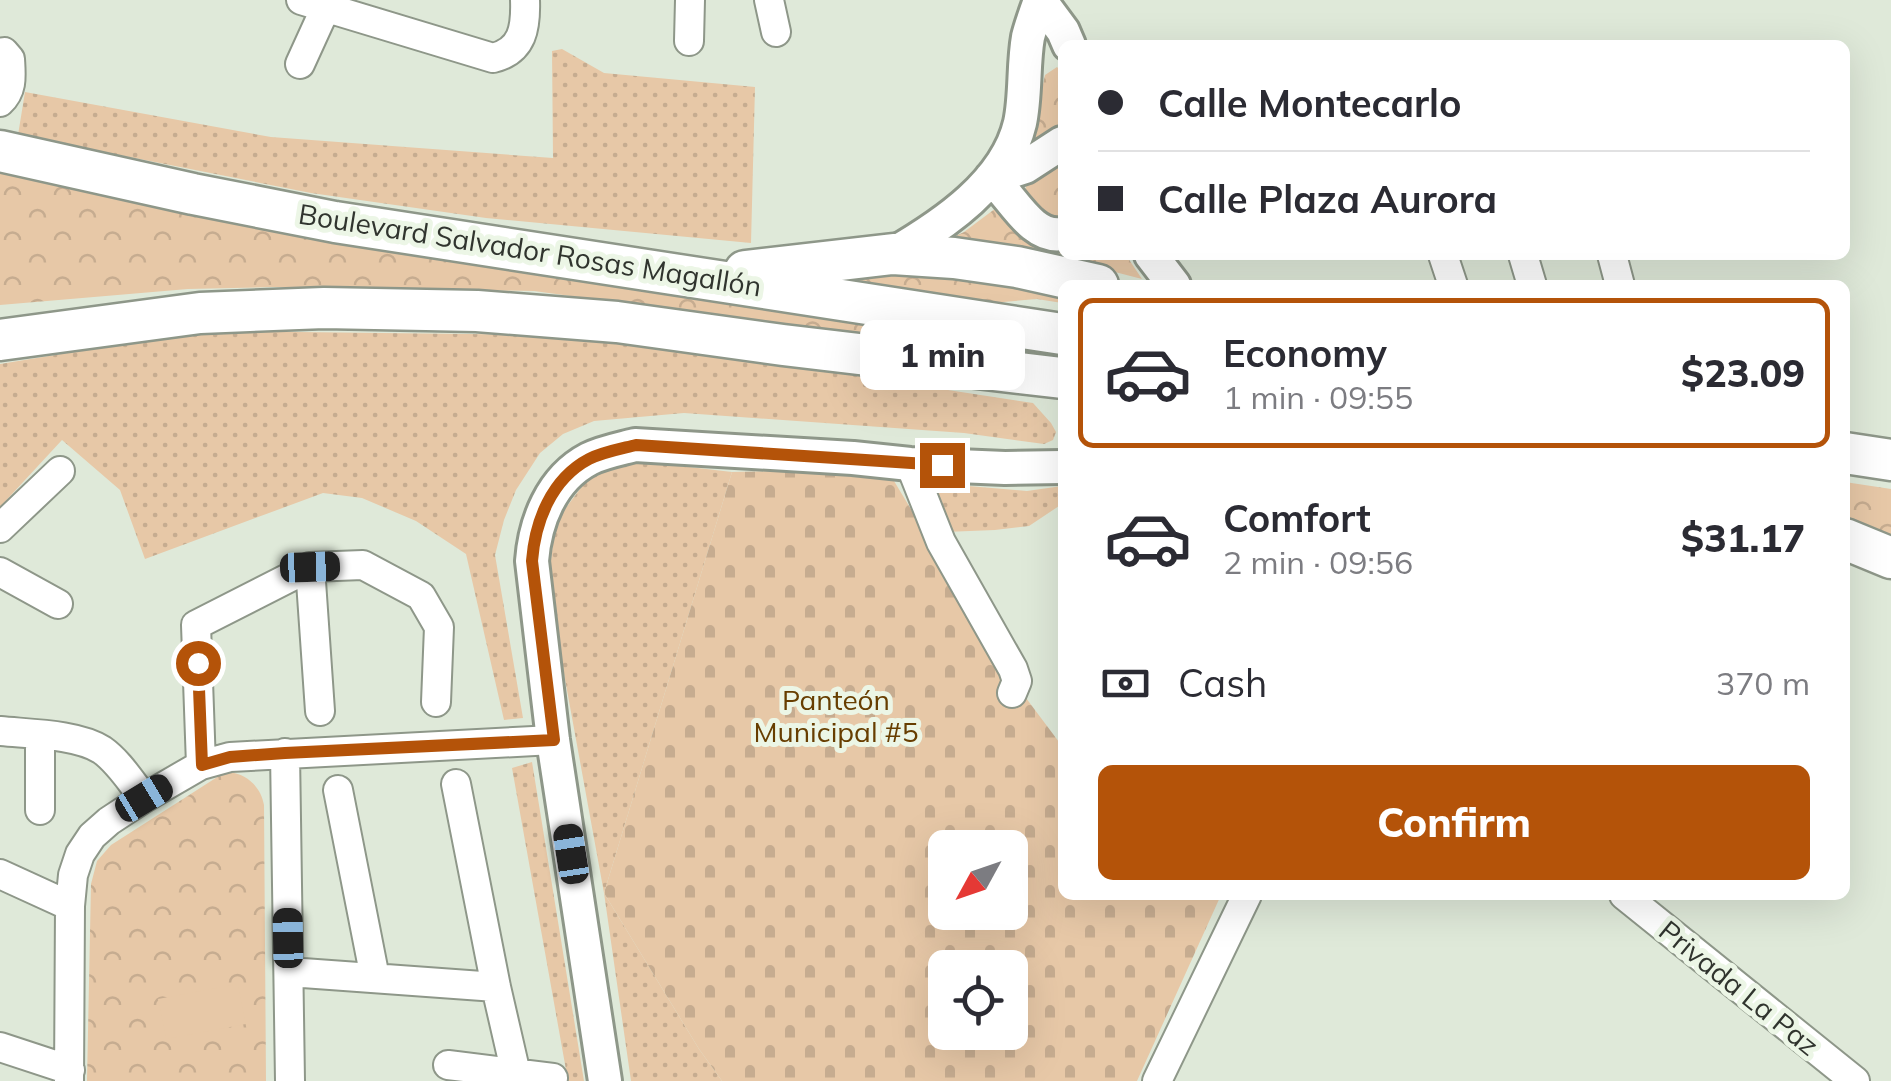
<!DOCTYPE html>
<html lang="en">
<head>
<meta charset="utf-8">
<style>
  :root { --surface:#fff; --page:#f2f2f3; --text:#2b2b33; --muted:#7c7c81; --line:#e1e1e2; --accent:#b45309 }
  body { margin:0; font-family:Mulish,sans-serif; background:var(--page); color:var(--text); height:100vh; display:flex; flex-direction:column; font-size:38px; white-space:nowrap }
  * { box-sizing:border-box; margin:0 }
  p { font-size:32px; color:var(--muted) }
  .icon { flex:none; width:55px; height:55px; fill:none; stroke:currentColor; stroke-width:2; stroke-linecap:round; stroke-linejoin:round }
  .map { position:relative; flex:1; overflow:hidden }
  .sheet { position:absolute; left:1058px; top:280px; width:792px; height:620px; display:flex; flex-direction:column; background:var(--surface); border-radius:15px; box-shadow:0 10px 40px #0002 }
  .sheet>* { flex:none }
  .guide { position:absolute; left:1058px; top:40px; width:792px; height:220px; border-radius:15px; box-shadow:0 10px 40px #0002; display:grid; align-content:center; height:220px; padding:0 40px; background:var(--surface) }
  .needle { width:65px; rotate:230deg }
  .controls { position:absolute; left:928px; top:830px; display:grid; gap:20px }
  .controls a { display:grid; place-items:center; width:100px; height:100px; border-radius:15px; background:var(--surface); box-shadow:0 10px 40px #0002; font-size:50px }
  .end { position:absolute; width:45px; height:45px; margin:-22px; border:12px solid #b45309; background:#fff; box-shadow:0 0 0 5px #fff }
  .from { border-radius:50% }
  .bubble { position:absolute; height:70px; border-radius:15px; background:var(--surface); box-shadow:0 10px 40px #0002; font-size:32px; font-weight:800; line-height:70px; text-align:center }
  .car { position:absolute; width:30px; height:60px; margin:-30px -15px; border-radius:12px; box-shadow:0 0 8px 2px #0007; background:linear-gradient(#222 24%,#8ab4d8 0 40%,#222 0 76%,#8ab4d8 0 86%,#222 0) }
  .guide b { display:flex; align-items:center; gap:35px; height:95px; font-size:38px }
  .guide b+b { border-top:2px solid var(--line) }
  .guide i { width:25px; height:25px; background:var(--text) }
  ul { padding:18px 0 0; list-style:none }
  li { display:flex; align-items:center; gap:30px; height:150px; margin:0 20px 15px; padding:0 20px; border:5px solid transparent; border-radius:15px }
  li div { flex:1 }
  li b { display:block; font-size:38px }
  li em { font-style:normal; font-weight:800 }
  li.active { border-color:var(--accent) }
  li>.icon { width:90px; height:90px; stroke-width:1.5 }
  .pay { display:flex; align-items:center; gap:25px; height:110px; padding:0 40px; font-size:38px }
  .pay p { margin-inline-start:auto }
  .cta { display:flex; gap:20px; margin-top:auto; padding:20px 40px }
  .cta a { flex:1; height:115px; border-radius:15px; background:var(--accent); color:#fff; font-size:40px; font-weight:800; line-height:115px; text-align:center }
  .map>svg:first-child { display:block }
</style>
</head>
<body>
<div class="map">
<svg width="1891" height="1081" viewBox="0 0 1891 1081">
  <defs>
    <pattern id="grass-dots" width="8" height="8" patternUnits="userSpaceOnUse" patternTransform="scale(2.5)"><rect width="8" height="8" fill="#e7c8a7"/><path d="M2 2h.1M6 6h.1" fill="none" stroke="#c6ac90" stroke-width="1.8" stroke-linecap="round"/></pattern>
    <pattern id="cemetery-stones" width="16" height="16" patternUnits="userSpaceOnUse" patternTransform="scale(2.5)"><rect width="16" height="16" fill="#e7c8a7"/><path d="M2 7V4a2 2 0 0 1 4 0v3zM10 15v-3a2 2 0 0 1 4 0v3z" fill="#c6ac90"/></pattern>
    <pattern id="park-crowns" width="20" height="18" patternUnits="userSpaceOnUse" patternTransform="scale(2.5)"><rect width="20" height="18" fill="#e7c8a7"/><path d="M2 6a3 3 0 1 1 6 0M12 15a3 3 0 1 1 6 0" fill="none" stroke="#c6ac90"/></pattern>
  </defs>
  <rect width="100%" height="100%" fill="#dfe9d9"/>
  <path fill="url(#grass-dots)" d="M562,49L604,73L755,87L751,243L486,218L311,193L18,135L25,92L271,137L553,158L552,51Z
    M202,331L554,335L813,362L883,380L1033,403L1051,423L1056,432L1053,440L1044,444L964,433L684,413L594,421L563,434L540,453L516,490L504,520L495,555L523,718L504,720L466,554L416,521L362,498L323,493L145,559L120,490L62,440L0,507V364Z
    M646,462L732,472L604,893L699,1049L722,1081H631L604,893L548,586L554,534L562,513L583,485L598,473L616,466Z
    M922,482L1027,491L1062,486V504L1029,526L995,530L945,532Z
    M532,762L584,1081H568L512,768Z"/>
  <path fill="url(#cemetery-stones)" fill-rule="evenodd" d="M816,470L891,476L1020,690L1062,746V895H1221L1137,1081H722L699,1049L604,893L732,472ZM945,848H1010V912H945ZM945,968H1010V1032H945Z"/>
  <path fill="url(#park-crowns)" d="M1057,67L1062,72V128L1028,154L1045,75Z
    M1062,154V219H1047L1025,197L1026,185Z
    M0,167L439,254L1062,354V367L842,333L534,291L272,287L188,289L0,305Z
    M1004,202L1062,247V255H1126L1142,279L1049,255L933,247L964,232Z
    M723,266H911L1062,287V303L1037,299L968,305Z
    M1845,482L1891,489V535L1845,518Z
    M229,772C247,774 261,787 264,805L266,1081H87L91,884L97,861L111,845L222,774Z"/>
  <path fill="#e7c8a7" d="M238,984L246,1024L166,1039L158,999Z"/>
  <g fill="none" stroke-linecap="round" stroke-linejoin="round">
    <g stroke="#8e9789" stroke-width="32">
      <path id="minor" d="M301,0L493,58C523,51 526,27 525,0
        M769,0L776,32
        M689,41L690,0
        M0,53L4,52L10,59C11,76 13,90 0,102
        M300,64L326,7
        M1443,255L1453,285
        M1523,255L1532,285
        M1612,255L1620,285
        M910,464L941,542L1013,669L1017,681L1012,693
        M0,528L60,471
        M310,567L320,711
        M0,572L58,604
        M0,731C29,734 77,734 102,750C119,762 131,782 144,798
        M285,753L290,1081
        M201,765L196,625L310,567L363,565L421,596L439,627L436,702
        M456,784L496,987L516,1074
        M338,790L375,978
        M40,810V735
        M0,874L70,906
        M1624,895L1855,1081
        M289,972L496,987
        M0,1047L70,1070
        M448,1065L553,1078
        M69,1081L70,906L73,875L80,854L92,836L109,821L144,798L201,765L230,757L553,740
        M1157,1081L1247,895"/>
    </g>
    <g stroke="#8e9789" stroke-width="38">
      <path id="major" d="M1040,0L1063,31L1069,45
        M991,178C1012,196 1031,239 1062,234
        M991,178L1025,167L1062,143
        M893,254C943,225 1006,183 1020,123C1026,95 1023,65 1028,37C1031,25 1036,12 1040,0
        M1151,255L1174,285
        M605,1081L553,740L532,561C535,522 551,479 589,459C603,452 620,449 635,445L853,458L910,464L1005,468L1062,467"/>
    </g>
    <g stroke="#8e9789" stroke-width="45">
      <path id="highway" d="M0,151L193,194L335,222L1062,334
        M745,271L893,254L954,258L1017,267L1098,285
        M0,340L200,313L324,308L477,311L617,322L783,345L1062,378
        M1845,453L1891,460
        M1845,539L1891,558"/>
    </g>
    <use href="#minor" stroke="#fff" stroke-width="28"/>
    <use href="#major" stroke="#fff" stroke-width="32"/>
    <use href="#highway" stroke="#fff" stroke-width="40"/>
  </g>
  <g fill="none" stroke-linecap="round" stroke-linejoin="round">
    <path stroke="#b45309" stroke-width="12" d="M198,663L202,765L230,757L285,753L554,740L532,561C535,522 551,479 589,459C603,452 620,449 636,445L942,465"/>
  </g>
  <g text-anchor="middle" stroke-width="10" stroke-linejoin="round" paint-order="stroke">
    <g font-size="28" fill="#30342e" stroke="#ecf6e6">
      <text transform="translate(530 250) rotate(9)" y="10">Boulevard Salvador Rosas Magallón</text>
      <text transform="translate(1739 988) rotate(39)" y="10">Privada La Paz</text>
    </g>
    <g font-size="28" fill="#673e00" stroke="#ecf6e6">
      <text x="836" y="710">Panteón<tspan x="836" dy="32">Municipal #5</tspan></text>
    </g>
  </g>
</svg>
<div class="controls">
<a><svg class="needle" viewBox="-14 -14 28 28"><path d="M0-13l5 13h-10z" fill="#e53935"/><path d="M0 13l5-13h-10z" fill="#7c7c81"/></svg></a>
<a><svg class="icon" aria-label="locate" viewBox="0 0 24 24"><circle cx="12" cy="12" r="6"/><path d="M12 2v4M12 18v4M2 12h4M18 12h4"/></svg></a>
</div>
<i class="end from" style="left:198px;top:663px"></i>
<i class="end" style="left:942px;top:465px"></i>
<div class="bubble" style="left:860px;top:320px;width:165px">1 min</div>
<i class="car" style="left:310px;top:567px;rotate:88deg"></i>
<i class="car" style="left:144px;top:798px;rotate:59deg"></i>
<i class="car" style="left:571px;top:854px;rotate:351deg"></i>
<i class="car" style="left:288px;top:938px;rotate:359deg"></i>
<div class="guide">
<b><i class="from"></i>Calle Montecarlo</b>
<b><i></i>Calle Plaza Aurora</b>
</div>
<section class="sheet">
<ul>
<li class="active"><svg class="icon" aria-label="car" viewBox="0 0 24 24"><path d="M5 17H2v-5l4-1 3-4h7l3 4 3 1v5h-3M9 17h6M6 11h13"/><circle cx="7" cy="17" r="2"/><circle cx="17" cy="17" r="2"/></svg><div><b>Economy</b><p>1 min · 09:55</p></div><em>$23.09</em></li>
<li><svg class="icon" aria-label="car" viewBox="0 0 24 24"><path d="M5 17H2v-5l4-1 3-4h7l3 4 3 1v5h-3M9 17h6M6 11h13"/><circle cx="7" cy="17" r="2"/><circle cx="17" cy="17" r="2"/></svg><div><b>Comfort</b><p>2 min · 09:56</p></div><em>$31.17</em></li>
</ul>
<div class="pay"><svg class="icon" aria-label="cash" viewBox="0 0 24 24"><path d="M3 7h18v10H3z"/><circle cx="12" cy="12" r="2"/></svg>Cash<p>370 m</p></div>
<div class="cta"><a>Confirm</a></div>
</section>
</div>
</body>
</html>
